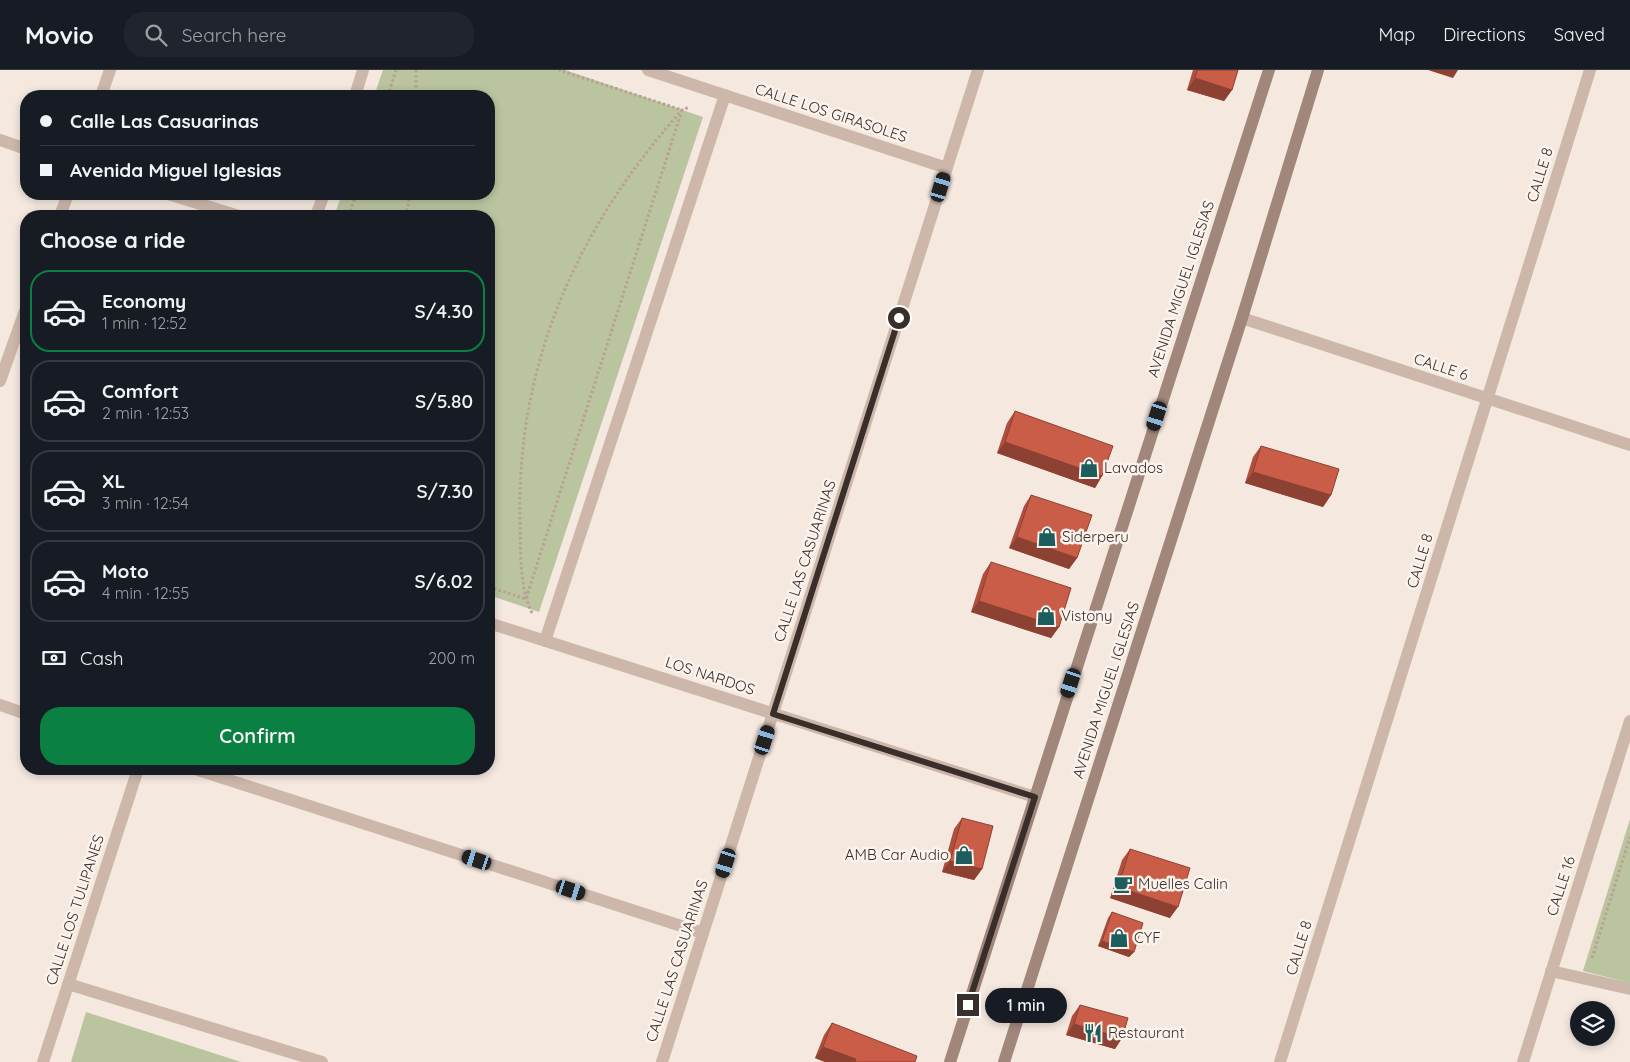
<!DOCTYPE html>
<html lang="en">
<head>
<meta charset="utf-8">
<style>
  :root { --surface:#171b24; --page:#20242c; --text:#f1f3f6; --muted:#9ea1a6; --line:#363941; --accent:#0b8043 }
  body { margin:0; font-family:Quicksand,sans-serif; background:var(--page); color:var(--text); height:100vh; display:flex; flex-direction:column; font-size:19px; white-space:nowrap }
  * { box-sizing:border-box; margin:0 }
  p { font-size:16px; color:var(--muted) }
  .icon { flex:none; width:28px; height:28px; fill:none; stroke:currentColor; stroke-width:2; stroke-linecap:round; stroke-linejoin:round }
  .map { position:relative; flex:1; overflow:hidden }
  .sheet { position:absolute; left:20px; top:140px; width:475px; height:565px; display:flex; flex-direction:column; background:var(--surface); border-radius:20px; box-shadow:0 2px 8px #0003 }
  .sheet>* { flex:none }
  .guide { position:absolute; left:20px; top:20px; width:475px; height:110px; border-radius:20px; box-shadow:0 2px 8px #0003; display:grid; align-content:center; height:110px; padding:0 20px; background:var(--surface) }
  .tools { position:absolute; left:1570px; top:931px; display:grid; gap:10px }
  .tools a { display:grid; place-items:center; width:45px; height:45px; border-radius:50%; background:var(--surface); box-shadow:0 2px 8px #0003; font-size:25px }
  .end { position:absolute; width:22px; height:22px; margin:-11px; border:6px solid #3a2e2a; background:#fff; box-shadow:0 0 0 2px #fff }
  .from { border-radius:50% }
  .bubble { position:absolute; height:35px; border-radius:18px; background:var(--surface); box-shadow:0 2px 8px #0003; font-size:16px; font-weight:600; line-height:35px; text-align:center }
  .car { position:absolute; width:15px; height:30px; margin:-15px -8px; border-radius:6px; box-shadow:0 0 4px 1px #0007; background:linear-gradient(#222 24%,#8ab4d8 0 40%,#222 0 76%,#8ab4d8 0 86%,#222 0) }
  .guide b { display:flex; align-items:center; gap:18px; height:48px; font-size:19px }
  .guide b+b { border-top:1px solid var(--line) }
  .guide i { width:12px; height:12px; background:var(--text) }
  ul { padding:0; list-style:none }
  li { display:flex; align-items:center; gap:15px; height:82px; margin:0 10px 8px; padding:0 10px; border:2px solid var(--line); border-radius:20px }
  li div { flex:1 }
  li b { display:block; font-size:19px }
  li em { font-style:normal; font-weight:600 }
  li.current { border-color:var(--accent) }
  li>.icon { width:45px; height:45px; stroke-width:1.5 }
  h2 { padding:0 20px; font-size:22px; line-height:60px }
  .pay { display:flex; align-items:center; gap:12px; height:55px; padding:0 20px; font-size:19px }
  .pay p { margin-inline-start:auto }
  .action { display:flex; gap:10px; margin-top:auto; padding:10px 20px }
  .action a { flex:1; height:58px; border-radius:20px; background:var(--accent); color:#fff; font-size:20px; font-weight:600; line-height:58px; text-align:center }
  header { display:flex; align-items:center; gap:30px; box-sizing:border-box; height:70px; padding:0 25px; background:var(--surface); border-bottom:1px solid var(--line) }
  header strong { font-size:24px }
  nav { display:flex; gap:28px; margin-inline-start:auto; font-size:18px }
  .search { width:350px; height:45px; background:var(--page); display:flex; align-items:center; gap:12px; box-sizing:border-box; padding:0 18px; border-radius:20px; color:var(--muted); font-size:19px }
  .map>svg:first-child { display:block }
</style>
</head>
<body>
<header>
<strong>Movio</strong>
<div class="search"><svg class="icon" aria-label="search" viewBox="0 0 24 24"><circle cx="10" cy="10" r="6"/><path d="M15 15l6 6"/></svg>Search here</div>
<nav><a>Map</a><a>Directions</a><a>Saved</a></nav>
</header>
<div class="map">
<svg width="1630" height="992" viewBox="0 0 1630 992">
  <rect width="100%" height="100%" fill="#f4e8df"/>
  <path fill="#bac49e" d="M383,0H565L703,47L539,542L489,525V146H334L342,124H489V26H374Z
    M1630,749V913L1583,901Z
    M86,942L241,992H71Z"/>
  <g fill="none" stroke-linecap="round" stroke-linejoin="round">
    <path stroke="#b9a194" stroke-width="3" stroke-dasharray="2.5 2.5" stroke-linecap="butt" d="M416,0V26
      M388,26L396,0
      M349,146L356,124
      M406,146L410,124
      M489,517L526,529L682,40L559,0
      M532,543C519,516 521,483 520,453C516,293 577,158 682,40L689,37
      M1592,888L1630,767"/>
    <path stroke="#cdb7aa" stroke-width="12" d="M648,0L947,98
      M101,26L110,0
      M355,26L363,0
      M0,70L26,79
      M168,124L239,146
      M60,146L68,124
      M316,146L324,124
      M1242,248L1630,375
      M0,311L26,238
      M489,553L1035,727
      M545,571L725,25
      M0,635L26,644
      M195,699L703,863
      M1551,901L1630,919
      M68,914L322,992
      M43,992L138,699
      M662,992L978,0
      M1280,992L1590,0
      M1523,992L1630,651"/>
    <path stroke="#a1867b" stroke-width="12" d="M950,992L1269,0
      M1004,992L1242,248L1318,0"/>
  </g>
  <path fill="#ae503d" d="M1193,0H1238L1232,20L1224,31L1187,20Z
    M1015,341L1102,406L1095,418L997,383L1007,353Z
    M1261,376L1331,425L1323,437L1245,413L1253,387Z
    M1031,425L1077,488L1069,499L1009,478L1024,436Z
    M991,492L1059,557L1051,568L971,542L983,504Z
    M962,748L982,799L974,810L942,802L954,759Z
    M1130,779L1170,848L1110,828L1122,790Z
    M1112,842L1134,882L1129,887L1098,876L1108,848Z
    M1080,935L1122,968L1115,979L1066,965L1072,946Z
    M832,953L915,992H825L815,988L824,965Z"/>
  <path fill="#8d4132" d="M1428,0H1458L1453,8Z
    M1195,8L1232,20L1224,31L1187,20Z
    M1005,372L1102,406L1095,418L997,383Z
    M1253,402L1331,425L1323,437L1245,413Z
    M1017,467L1077,488L1069,499L1009,478Z
    M979,531L1059,557L1051,568L971,542Z
    M950,791L982,799L974,810L942,802Z
    M1118,817L1178,837L1170,848L1110,828Z
    M1102,871L1134,882L1129,887L1098,876Z
    M1074,954L1122,968L1115,979L1066,965Z
    M823,977L856,989L854,992H825L815,988Z"/>
  <path fill="#ca5d47" stroke="#8d4132" d="M1197,0H1238L1232,20L1195,8Z
    M1015,341L1113,376L1102,406L1005,372Z
    M1261,376L1339,399L1331,425L1253,402Z
    M1031,425L1092,445L1077,488L1017,467Z
    M991,492L1071,518L1059,557L979,531Z
    M962,748L993,756L982,799L950,791Z
    M1130,779L1190,798L1178,837L1118,817Z
    M1112,842L1143,853L1134,882L1102,871Z
    M1080,935L1128,948L1122,968L1074,954Z
    M832,953L917,986L915,992H855L856,989L823,977Z"/>
  <g fill="none" stroke-linecap="round" stroke-linejoin="round">
    <path stroke="#3a2e2a" stroke-width="6" d="M899,248L773,644L1035,727L968,935"/>
  </g>
  <defs>
    <g id="shop-bare" transform="scale(1.5)"><path d="M-5-2.5h2.3a2.7 3.5 0 0 1 5.4 0H5L5.5 6h-11ZM-1.5-2.5h3a1.5 2.3 0 0 0-3 0Z" fill="#1d5d5d" stroke="#fbf3ec" stroke-width="2.5" paint-order="stroke"/></g>
    <g id="cafe-bare" transform="scale(1.5)"><path d="M-5.5-4.5H6V0H3Q3 3.5 0 3.5H-2.5Q-5.5 3.5-5.5 0ZM3-3.2v2h1.7v-2ZM-6 4.5H4V6H-6Z" fill="#1d5d5d" stroke="#fbf3ec" stroke-width="2.5" paint-order="stroke"/></g>
    <g id="restaurant-bare" transform="scale(1.5)"><path d="M-5-6h1v4h1v-4h1v4h1v-4h1v5L-1.5 .5V6h-2V.5L-5-1ZM5-6V6H3V1.5H1.5Q1.5-4 5-6Z" fill="#1d5d5d" stroke="#fbf3ec" stroke-width="2.5" paint-order="stroke"/></g>
  </defs>
  <g fill-rule="evenodd">
    <use href="#shop-bare" x="1089" y="398"/>
    <use href="#shop-bare" x="1047" y="467"/>
    <use href="#shop-bare" x="1046" y="546"/>
    <use href="#shop-bare" x="964" y="785"/>
    <use href="#cafe-bare" x="1123" y="814"/>
    <use href="#shop-bare" x="1119" y="868"/>
    <use href="#restaurant-bare" x="1093" y="963"/>
  </g>
  <g text-anchor="middle" stroke-width="5" stroke-linejoin="round" paint-order="stroke">
    <g font-size="15" fill="#3a2e2a" stroke="#fbf3ec">
      <text transform="translate(831 43) rotate(18)" y="5">CALLE LOS GIRASOLES</text>
      <text transform="translate(1540 105) rotate(-73)" y="5">CALLE 8</text>
      <text transform="translate(1181 219) rotate(-72)" y="5">AVENIDA MIGUEL IGLESIAS</text>
      <text transform="translate(1441 297) rotate(18)" y="5">CALLE 6</text>
      <text transform="translate(805 491) rotate(-72)" y="5">CALLE LAS CASUARINAS</text>
      <text transform="translate(1420 491) rotate(-73)" y="5">CALLE 8</text>
      <text transform="translate(710 606) rotate(18)" y="5">LOS NARDOS</text>
      <text transform="translate(1106 620) rotate(-72)" y="5">AVENIDA MIGUEL IGLESIAS</text>
      <text transform="translate(1561 816) rotate(-72)" y="5">CALLE 16</text>
      <text transform="translate(75 840) rotate(-72)" y="5">CALLE LOS TULIPANES</text>
      <text transform="translate(1299 878) rotate(-73)" y="5">CALLE 8</text>
      <text transform="translate(677 891) rotate(-72)" y="5">CALLE LAS CASUARINAS</text>
    </g>
    <g font-size="15" fill="#3a2e2a" stroke="#fbf3ec" text-anchor="start">
      <text x="1104" y="403">Lavados</text>
      <text x="1062" y="472">Siderperu</text>
      <text x="1061" y="551">Vistony</text>
      <text x="949" y="790" text-anchor="end">AMB Car Audio</text>
      <text x="1138" y="819">Muelles Calin</text>
      <text x="1134" y="873">CYF</text>
      <text x="1108" y="968">Restaurant</text>
    </g>
  </g>
</svg>
<div class="tools">
<a><svg class="icon" aria-label="layers" viewBox="0 0 24 24"><path d="M12 4l9 5-9 5-9-5zM3 14l9 5 9-5"/></svg></a>
</div>
<i class="end from" style="left:899px;top:248px"></i>
<i class="end" style="left:968px;top:935px"></i>
<div class="bubble" style="left:985px;top:918px;width:82px">1 min</div>
<i class="car" style="left:941px;top:117px;rotate:17deg"></i>
<i class="car" style="left:1157px;top:346px;rotate:198deg"></i>
<i class="car" style="left:1071px;top:613px;rotate:198deg"></i>
<i class="car" style="left:765px;top:670px;rotate:18deg"></i>
<i class="car" style="left:477px;top:790px;rotate:288deg"></i>
<i class="car" style="left:726px;top:793px;rotate:198deg"></i>
<i class="car" style="left:571px;top:820px;rotate:108deg"></i>
<div class="guide">
<b><i class="from"></i>Calle Las Casuarinas</b>
<b><i></i>Avenida Miguel Iglesias</b>
</div>
<section class="sheet">
<h2>Choose a ride</h2>
<ul>
<li class="current"><svg class="icon" aria-label="car" viewBox="0 0 24 24"><path d="M5 17H2v-5l4-1 3-4h7l3 4 3 1v5h-3M9 17h6M6 11h13"/><circle cx="7" cy="17" r="2"/><circle cx="17" cy="17" r="2"/></svg><div><b>Economy</b><p>1 min · 12:52</p></div><em>S/4.30</em></li>
<li><svg class="icon" aria-label="car" viewBox="0 0 24 24"><path d="M5 17H2v-5l4-1 3-4h7l3 4 3 1v5h-3M9 17h6M6 11h13"/><circle cx="7" cy="17" r="2"/><circle cx="17" cy="17" r="2"/></svg><div><b>Comfort</b><p>2 min · 12:53</p></div><em>S/5.80</em></li>
<li><svg class="icon" aria-label="car" viewBox="0 0 24 24"><path d="M5 17H2v-5l4-1 3-4h7l3 4 3 1v5h-3M9 17h6M6 11h13"/><circle cx="7" cy="17" r="2"/><circle cx="17" cy="17" r="2"/></svg><div><b>XL</b><p>3 min · 12:54</p></div><em>S/7.30</em></li>
<li><svg class="icon" aria-label="car" viewBox="0 0 24 24"><path d="M5 17H2v-5l4-1 3-4h7l3 4 3 1v5h-3M9 17h6M6 11h13"/><circle cx="7" cy="17" r="2"/><circle cx="17" cy="17" r="2"/></svg><div><b>Moto</b><p>4 min · 12:55</p></div><em>S/6.02</em></li>
</ul>
<div class="pay"><svg class="icon" aria-label="cash" viewBox="0 0 24 24"><path d="M3 7h18v10H3z"/><circle cx="12" cy="12" r="2"/></svg>Cash<p>200 m</p></div>
<div class="action"><a>Confirm</a></div>
</section>
</div>
</body>
</html>
